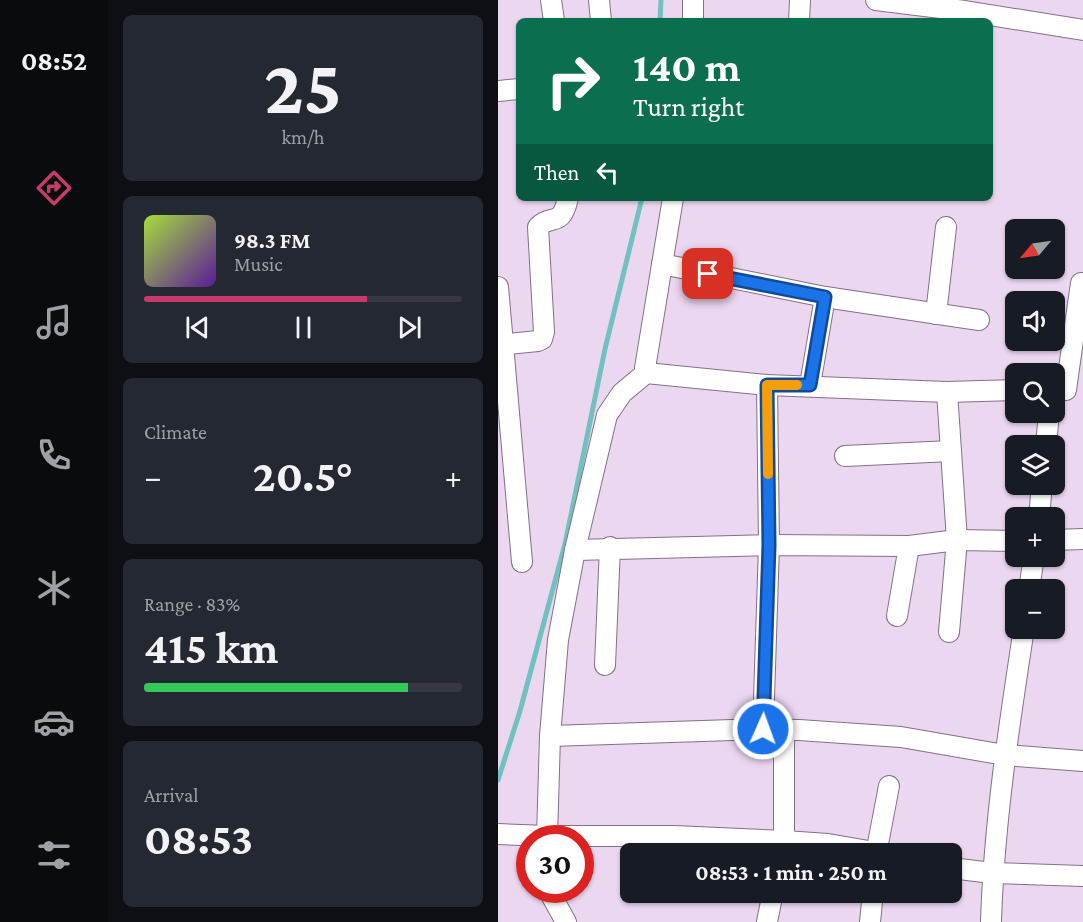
<!DOCTYPE html>
<meta charset="utf-8">
<style>
:root{--surface:#171b24;--page:#242831;--text:#f1f3f6;--muted:#9ea1a6;--line:#363941;--accent:#c73a69}
body{margin:0;font-family:"Crimson Pro",serif;background:var(--page);color:var(--text);height:100vh;display:flex;flex-direction:column;font-size:22px;white-space:nowrap}
*{box-sizing:border-box;margin:0}
p{font-size:20px;color:var(--muted)}
.icon{flex:none;width:33px;height:33px;fill:none;stroke:currentColor;stroke-width:2;stroke-linecap:round;stroke-linejoin:round}
.map{position:relative;flex:1;overflow:hidden}
.sheet{display:flex;flex-direction:column;gap:15px;padding:15px;background:#0d0f14;width:390px}
.sheet>*{flex:none}
.banner{position:absolute;left:18px;top:18px;width:477px;height:183px;border-radius:9px;box-shadow:0 2px 4px #0004;background:#0b6e4f;color:#fff;overflow:hidden}
.needle{width:39px;rotate:241deg}
.controls{position:absolute;left:507px;top:219px;display:grid;gap:12px}
.controls a{display:grid;place-items:center;width:60px;height:60px;border-radius:9px;background:var(--surface);box-shadow:0 2px 4px #0004;font-size:30px}
.speed{position:absolute;left:18px;top:825px;display:flex;gap:12px;font-size:30px;font-weight:700;text-align:center}
.speed>*{display:grid;place-content:center;width:78px;height:78px;border-radius:50%;background:var(--surface);box-shadow:0 2px 4px #0004;line-height:1}
.speed .limit{border:9px solid #d22;background:#fff;color:#111}
.pin{position:absolute;display:grid;place-items:center;width:51px;height:51px;color:#fff;margin:-26px;border-radius:12px;box-shadow:0 3px 9px #0006}
.me{position:absolute;width:66px;margin:-33px;rotate:2deg;stroke-linejoin:round;filter:drop-shadow(0 0 4px #0008)}
.turn{display:flex;align-items:center;gap:21px;height:126px;padding:0 18px;font-size:27px}
.turn .icon{width:78px;height:78px;stroke-width:2.5}
.turn b{display:block;font-size:42px;line-height:51px}
.then{display:flex;align-items:center;height:57px;padding:0 18px;background:#0003;gap:12px;font-size:22px}
.big{font-size:45px;font-weight:700;line-height:1.1}
.sheet .tile{flex:1;display:flex;flex-direction:column;justify-content:center;gap:9px;min-width:0;padding:0 21px;border-radius:9px;background:var(--page)}
.sheet .dial{align-items:center;gap:0}
.dial b{font-size:78px;line-height:1}
.song{display:flex;align-items:center;gap:18px}
.cover{width:72px;height:72px;border-radius:9px;background:linear-gradient(135deg,hsl(80 70% 55%),hsl(270 70% 35%))}
.played{height:6px;border-radius:3px;background:linear-gradient(90deg,var(--accent) 70%,var(--line) 70%)}
.keys{display:flex;justify-content:space-around;direction:ltr}
.heat{display:flex;justify-content:space-between;align-items:center;font-size:33px;direction:ltr}
.charge{height:9px;border-radius:4px;background:linear-gradient(90deg,#34c759 83%,var(--line) 0)}
.trip{position:absolute;left:122px;top:843px;width:342px;height:60px;border-radius:9px;background:var(--surface);box-shadow:0 2px 4px #0004;font-weight:700;line-height:60px;text-align:center}
main{display:flex;flex:1;min-height:0}
.tab-bar{display:flex;flex-direction:column;width:108px;justify-content:space-around;align-items:center;background:#090b0e;color:var(--muted)}
.tab-bar .icon{width:42px;height:42px}
.tab-bar .selected{color:var(--accent)}
.tab-bar b{font-size:27px;color:var(--text)}
.map>svg:first-child{display:block}
</style>
<main>
<nav class="tab-bar">
<b>08:52</b>
<svg class="icon selected" aria-label="directions" viewBox="0 0 24 24"><path d="M12 3l9 9-9 9-9-9zM9 14v-3h6M13 9l2 2-2 2"/></svg>
<svg class="icon" aria-label="music" viewBox="0 0 24 24"><path d="M9 18V5l10-2v13"/><circle cx="6" cy="18" r="3"/><circle cx="16" cy="16" r="3"/></svg>
<svg class="icon" aria-label="phone" viewBox="0 0 24 24"><path d="M5 4h4l2 5-3 2q2 4 5 5l2-3 5 2v4C11 20 4 13 5 4z"/></svg>
<svg class="icon" aria-label="climate" viewBox="0 0 24 24"><path d="M12 3v18M4 7l16 10M4 17L20 7"/></svg>
<svg class="icon" aria-label="car" viewBox="0 0 24 24"><path d="M5 17H2v-5l4-1 3-4h7l3 4 3 1v5h-3M9 17h6M6 11h13"/><circle cx="7" cy="17" r="2"/><circle cx="17" cy="17" r="2"/></svg>
<svg class="icon" aria-label="filters" viewBox="0 0 24 24"><path d="M4 7h16M4 17h16"/><circle cx="9" cy="7" r="2"/><circle cx="15" cy="17" r="2"/></svg>
</nav>
<section class="sheet">
<div class="tile dial"><b>25</b><p>km/h</p></div>
<div class="tile">
<div class="song"><i class="cover"></i><div><b>98.3 FM</b><p>Music</p></div></div>
<div class="played"></div>
<div class="keys"><svg class="icon" aria-label="previous" viewBox="0 0 24 24"><path d="M18 5L8 12l10 7zM5 5v14"/></svg><svg class="icon" aria-label="pause" viewBox="0 0 24 24"><path d="M8 5v14M16 5v14"/></svg><svg class="icon" aria-label="next" viewBox="0 0 24 24"><path d="M6 5l10 7-10 7zM19 5v14"/></svg></div>
</div>
<div class="tile"><p>Climate</p>
<div class="heat"><a>−</a><b class="big">20.5°</b><a>+</a></div>
</div>
<div class="tile"><p>Range · 83%</p><b class="big">415 km</b><div class="charge"></div></div>
<div class="tile"><p>Arrival</p><b class="big">08:53</b></div>
</section>
<div class="map">
<svg width="585" height="922" viewBox="0 0 585 922">
<rect width="100%" height="100%" fill="#ecd7f1"/>
<g fill="none" stroke-linecap="round" stroke-linejoin="round">
<g stroke="#72c1c1" stroke-width="5">
<polyline points="162,21 163,0"/>
<polyline points="0,780 22,711 67,544 107,349 144,198"/>
</g>
<defs>
<g id="minor">
<polyline points="53,0 56,21"/>
<polyline points="101,0 103,21"/>
<polyline points="378,0 467,11 585,30"/>
<polyline points="195,21 195,0"/>
<polyline points="301,21 302,0"/>
<polyline points="0,91 21,89"/>
<polyline points="164,264 327,297 481,320"/>
<polyline points="0,287 24,562"/>
<polyline points="438,314 448,227"/>
<path d="M 0,345 L 40,341 L 44,339 L 46,332 L 40,227 C 54,213 63,229 70,198"/>
<polyline points="148,373 147,368 175,198"/>
<polyline points="312,385 327,297"/>
<polyline points="568,390 583,283"/>
<polyline points="449,392 459,540 451,632"/>
<polyline points="548,446 551,412"/>
<polyline points="347,456 453,451"/>
<polyline points="541,518 544,484"/>
<polyline points="556,540 585,539"/>
<polyline points="77,550 271,545 411,546 459,540 518,541"/>
<polyline points="531,590 536,556"/>
<polyline points="399,616 411,546"/>
<polyline points="107,665 112,547"/>
<polyline points="265,729 271,545 269,385"/>
<polyline points="52,736 265,729 301,730 403,737 507,755 585,761"/>
<polyline points="0,834 49,836 176,836 286,841 330,844 388,854"/>
<polyline points="49,838 52,736 60,640 77,550 109,415 124,393 148,373 269,385 449,392 518,390"/>
<polyline points="283,853 286,841 286,730"/>
<polyline points="378,854 391,786"/>
<polyline points="453,868 494,873 585,876"/>
<polyline points="52,890 53,895 68,922"/>
<polyline points="269,922 275,892"/>
<polyline points="372,922 375,892"/>
<path d="M 493,922 C 496,823 511,726 526,628"/>
</g>
</defs>
<use href="#minor" stroke="#837086" stroke-width="22"/>
<use href="#minor" stroke="#fff" stroke-width="20"/>
</g>
<g fill="none" stroke-linecap="round" stroke-linejoin="round">
<defs>
<polyline id="route" points="210,274 327,297 312,385 269,385 271,545 265,729"/>
</defs>
<use href="#route" stroke="#114b97" stroke-width="15"/>
<use href="#route" stroke="#1a73e8" stroke-width="10"/>
<polyline stroke="#f59e0b" stroke-width="10" points="270,474 269,385 299,385"/>
</g>
</svg>
<div class="controls">
<a><svg class="needle" viewBox="-14 -14 28 28"><path d="M0-13l5 13h-10z" fill="#e53935"/><path d="M0 13l5-13h-10z" fill="#9ea1a6"/></svg></a>
<a><svg class="icon" aria-label="sound" viewBox="0 0 24 24"><path d="M4 9h4l5-4v14l-5-4H4zM17 9q2 3 0 6"/></svg></a>
<a><svg class="icon" aria-label="search" viewBox="0 0 24 24"><circle cx="10" cy="10" r="6"/><path d="M15 15l6 6"/></svg></a>
<a><svg class="icon" aria-label="layers" viewBox="0 0 24 24"><path d="M12 4l9 5-9 5-9-5zM3 14l9 5 9-5"/></svg></a>
<a>+</a>
<a>−</a>
</div>
<div class="speed"><div class="limit">30</div></div>
<div class="pin" style="left:210px;top:274px;background:#d93025"><svg class="icon" aria-label="arrive" viewBox="0 0 24 24"><path d="M6 21V4h12l-3 4 3 4H6"/></svg></div>
<svg class="me" style="left:265px;top:729px" viewBox="-20 -20 40 40"><circle r="17" fill="#1a73e8" stroke="#fff" stroke-width="3"/><path d="M0-11L8 9 0 5-8 9z" fill="#fff"/></svg>
<div class="trip">08:53 · 1 min · 250 m</div>
<div class="banner">
<div class="turn"><svg class="icon" aria-label="right" viewBox="0 0 24 24"><path d="M7 20v-9h11M14 6l5 5-5 5"/></svg><div><b>140 m</b>Turn right</div></div>
<div class="then">Then<svg class="icon" aria-label="left" viewBox="0 0 24 24"><path d="M17 20v-9H6M10 6l-5 5 5 5"/></svg></div>
</div>
</div>
</main>
